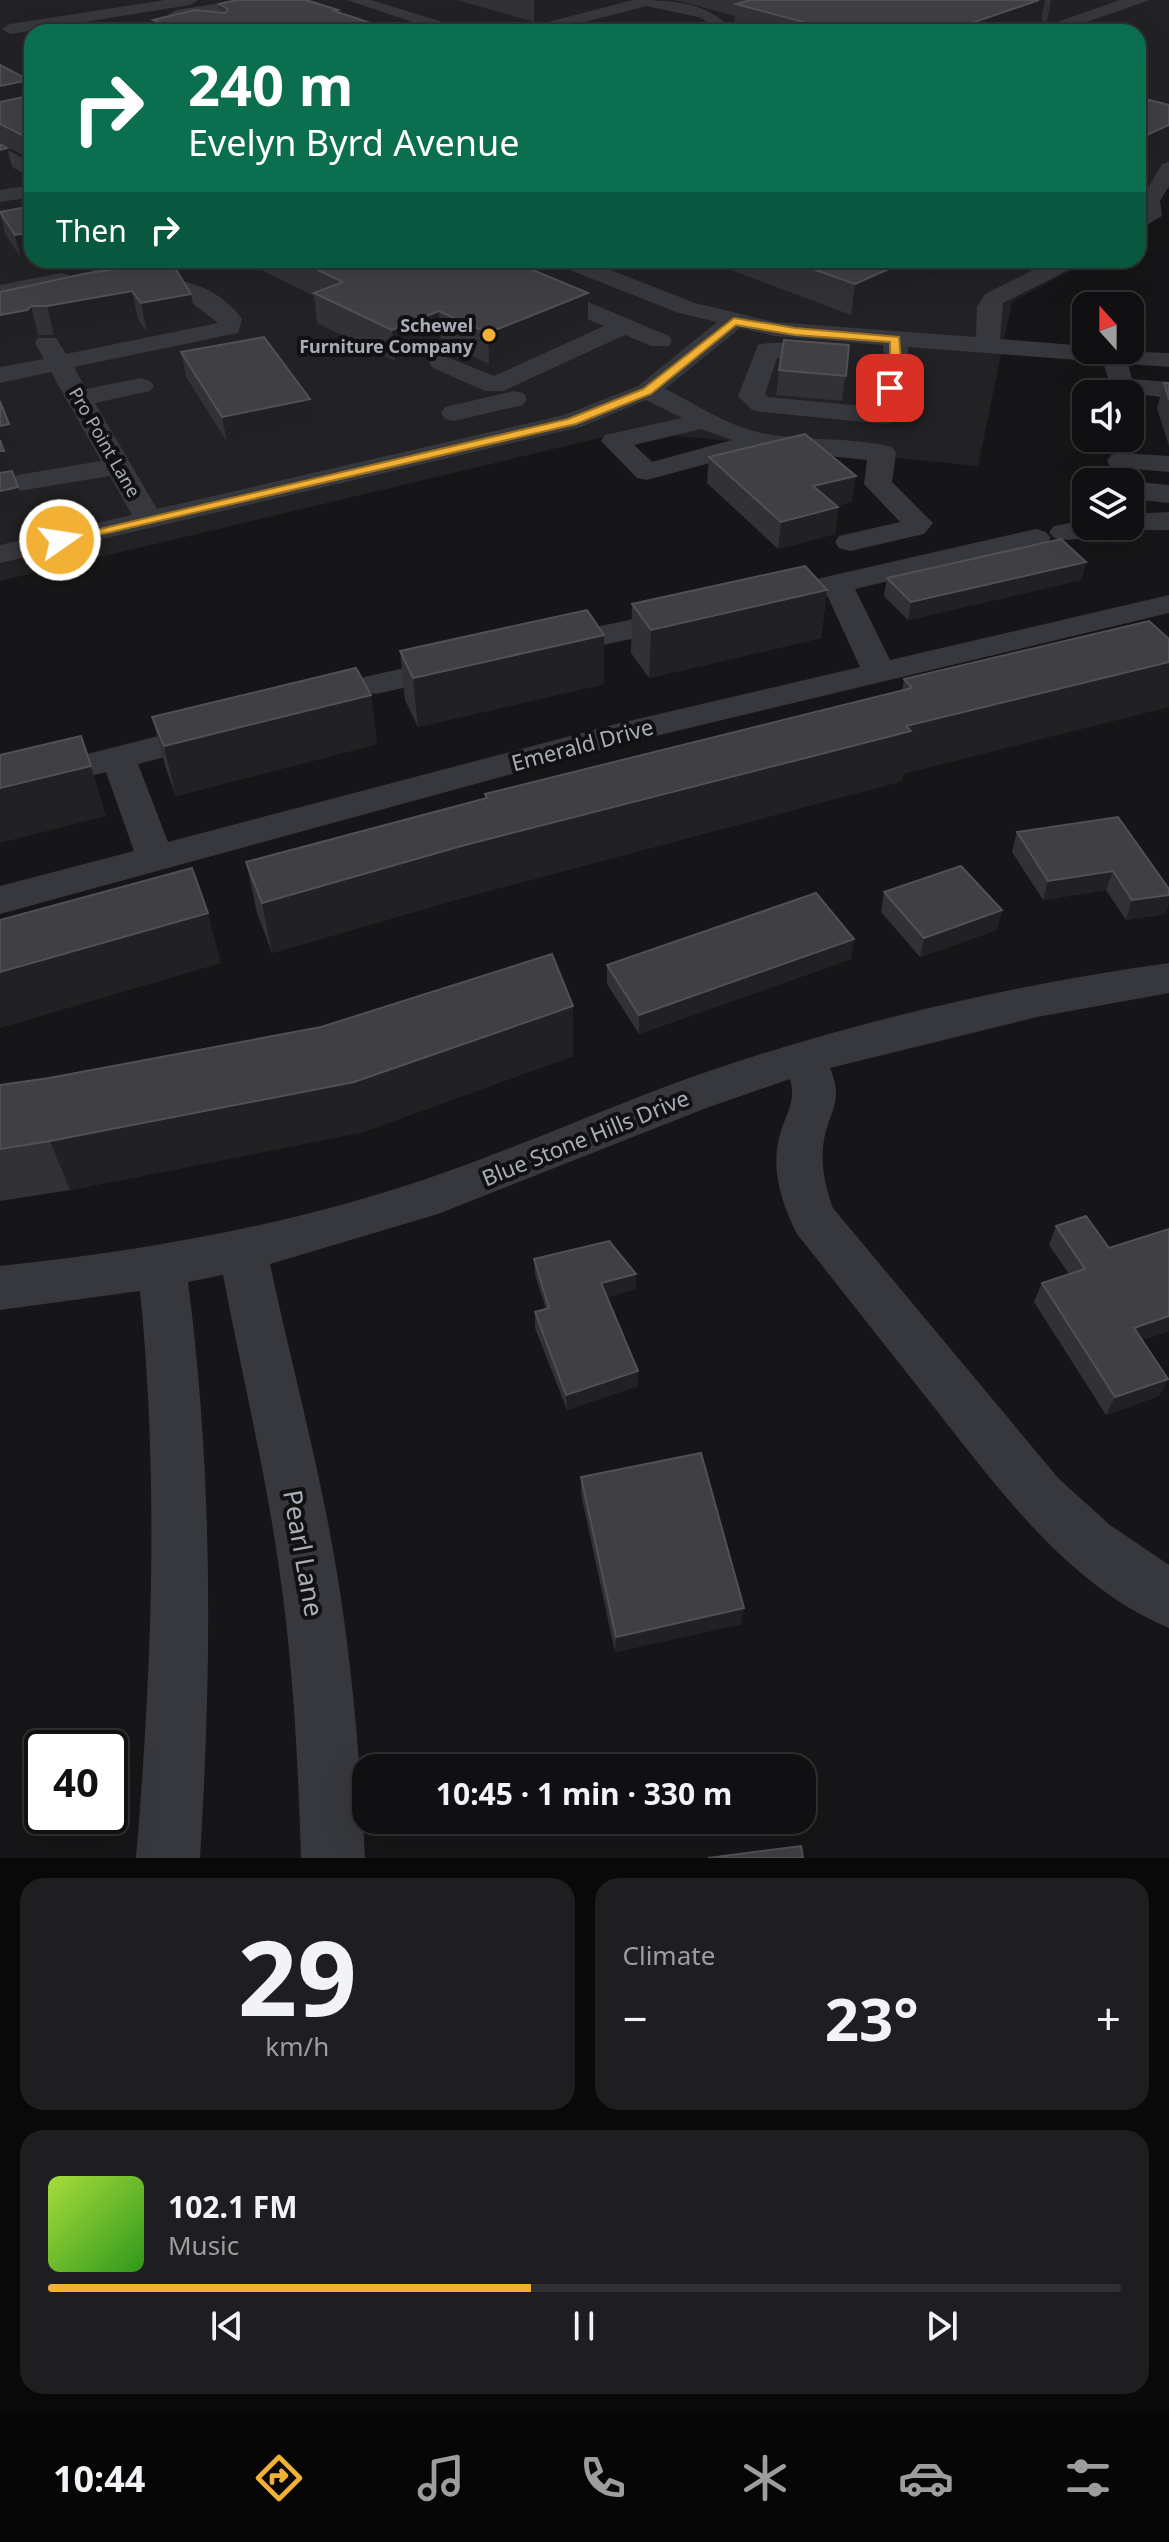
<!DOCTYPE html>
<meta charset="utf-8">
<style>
:root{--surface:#101012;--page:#1e1e20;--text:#f1f3f6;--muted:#9c9d9f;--line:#303032;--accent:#f2b134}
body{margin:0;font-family:"Noto Sans",sans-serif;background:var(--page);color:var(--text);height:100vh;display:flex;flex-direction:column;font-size:30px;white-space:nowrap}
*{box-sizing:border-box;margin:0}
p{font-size:26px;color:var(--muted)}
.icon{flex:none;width:44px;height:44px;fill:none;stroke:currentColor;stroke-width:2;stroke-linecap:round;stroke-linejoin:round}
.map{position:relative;height:1858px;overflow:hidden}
.details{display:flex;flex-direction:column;gap:20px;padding:20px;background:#09090a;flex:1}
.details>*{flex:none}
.banner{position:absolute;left:24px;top:24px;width:1122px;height:244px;border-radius:24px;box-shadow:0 8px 32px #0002,0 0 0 2px var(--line);background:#0b6e4f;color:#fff;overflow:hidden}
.needle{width:52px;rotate:339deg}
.tools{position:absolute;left:1072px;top:292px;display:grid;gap:16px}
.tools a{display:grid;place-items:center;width:72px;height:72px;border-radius:16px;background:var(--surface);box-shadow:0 8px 32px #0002,0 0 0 2px var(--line);font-size:40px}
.speed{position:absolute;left:24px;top:1730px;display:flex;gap:16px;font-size:40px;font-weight:700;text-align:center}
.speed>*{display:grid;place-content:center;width:104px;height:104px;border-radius:50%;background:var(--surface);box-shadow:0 8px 32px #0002,0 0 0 2px var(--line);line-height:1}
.speed .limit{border:4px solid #111;border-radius:12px;background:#fff;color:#111}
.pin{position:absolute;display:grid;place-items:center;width:68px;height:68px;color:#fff;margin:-34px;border-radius:16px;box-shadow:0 4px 12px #0006}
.me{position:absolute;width:88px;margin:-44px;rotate:77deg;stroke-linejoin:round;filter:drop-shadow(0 0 6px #0008)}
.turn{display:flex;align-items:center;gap:28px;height:168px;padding:0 32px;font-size:36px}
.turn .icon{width:104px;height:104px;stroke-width:2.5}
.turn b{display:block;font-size:56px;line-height:68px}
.then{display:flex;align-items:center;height:76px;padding:0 32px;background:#0003;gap:16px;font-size:30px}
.big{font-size:60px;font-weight:700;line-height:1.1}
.details .tile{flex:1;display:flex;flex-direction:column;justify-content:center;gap:12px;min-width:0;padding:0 28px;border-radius:24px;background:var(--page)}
.details .dial{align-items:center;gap:0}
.dial b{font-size:104px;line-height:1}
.song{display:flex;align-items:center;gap:24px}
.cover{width:96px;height:96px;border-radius:12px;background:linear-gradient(135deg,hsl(80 70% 55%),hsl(110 70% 35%))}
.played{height:8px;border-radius:4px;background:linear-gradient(90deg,var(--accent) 45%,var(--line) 45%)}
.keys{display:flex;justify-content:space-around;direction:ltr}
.heat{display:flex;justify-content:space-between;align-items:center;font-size:44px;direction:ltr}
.details .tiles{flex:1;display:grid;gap:20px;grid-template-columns:1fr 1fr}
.tile:last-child{grid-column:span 2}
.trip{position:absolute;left:352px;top:1754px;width:464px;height:80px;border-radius:24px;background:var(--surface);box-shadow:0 8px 32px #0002,0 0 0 2px var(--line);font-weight:700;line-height:80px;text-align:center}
.menu{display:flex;height:128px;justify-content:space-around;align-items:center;background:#060607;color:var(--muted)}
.menu .icon{width:56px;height:56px}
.menu .selected{color:var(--accent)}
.menu b{font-size:36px;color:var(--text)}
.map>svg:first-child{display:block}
</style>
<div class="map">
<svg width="1169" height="1858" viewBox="0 0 1169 1858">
<rect width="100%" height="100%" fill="#161618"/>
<polygon fill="#222225" points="0,0 1169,0 1169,189 1138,203 1138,32 32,32 32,260 1091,260 1012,302 978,466 629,431 0,581"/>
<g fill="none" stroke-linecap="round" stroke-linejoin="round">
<g fill="#37383d" fill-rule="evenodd">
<polygon points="165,0 198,0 190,5 10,34 2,29 10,24"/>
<polygon points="239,0 276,0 268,5 195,17 228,32 205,32 168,15 176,10"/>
<polygon points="347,0 371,0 465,29 467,32 442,32"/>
<path d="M 633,0 C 670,0 709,1 734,32 L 717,32 L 702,18 L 647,6 L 546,32 L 519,32 L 521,29 Z"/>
<polygon points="1120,0 1150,0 1058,32 1035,32 1037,29"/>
<polygon points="0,146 32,163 32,178 0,160"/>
<polygon points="1169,162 1169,186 1160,201 1162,216 1138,230 1140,201 1162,164"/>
<polygon points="32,185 32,197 0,202 0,190"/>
<polygon points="83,260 107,260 116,271 113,276 97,276"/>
<polygon points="477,260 508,260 502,266 669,336 672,341 669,346 651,346 625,335 503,391 485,391 433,368 429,363 433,358 442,355 494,376 604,326 474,271 471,266"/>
<path d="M 554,260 L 585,260 L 695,303 L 775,322 L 976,337 L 977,307 L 985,294 L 1053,260 L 1081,260 L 1078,265 L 1003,303 L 1000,339 L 1086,346 L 1086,350 L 1169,353 L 1169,367 L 1128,364 L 1132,379 L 1169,382 L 1169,398 L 1112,391 L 1103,362 L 908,347 L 908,360 L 898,416 L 894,422 L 885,424 L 761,412 L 752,410 L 738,396 L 758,345 C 777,340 805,344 824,349 L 827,354 L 824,359 L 777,358 L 765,394 L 768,397 L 874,407 L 884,360 L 883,345 L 775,336 L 740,328 L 665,389 C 698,405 730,428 767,434 C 808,441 851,437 892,447 L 896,453 L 892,482 L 933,523 L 924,534 L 850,551 L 839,548 L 835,542 L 839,536 L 900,522 L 864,484 L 867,460 L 762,449 L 647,480 L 637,478 L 601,441 L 605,435 L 682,418 L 646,400 L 581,427 L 0,563 L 0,545 L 132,515 L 110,476 L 0,494 L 0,478 L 101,461 L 51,372 L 0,383 L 0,367 L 44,359 L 35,343 L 38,338 L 56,338 L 66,354 L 218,323 L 179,293 L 126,292 L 122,287 L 126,282 C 168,272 215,282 242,319 L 238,333 L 74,367 L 86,389 L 141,378 L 150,381 L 154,386 L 150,391 L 95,403 L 157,509 L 564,415 L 638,386 L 717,322 L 679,313 L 557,265 ZM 701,429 L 732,440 L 652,462 L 634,445 Z"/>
<polygon points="61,273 69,275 72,280 69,285 0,299 0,285"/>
<polygon points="514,391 523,393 527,399 523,405 454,421 445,419 441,413 445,407"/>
<polygon points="1121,453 1169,456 1169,472 1111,467 1107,461 1111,455"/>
<polygon points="1130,481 1169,485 1169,503 1130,499"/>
<path d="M 1169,512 L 1169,530 C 1154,531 1138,529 1123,530 C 1102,532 1077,544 1054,538 L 1049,532 L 1054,526 L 1086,520 L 1086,526 L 1130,526 L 1130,514 Z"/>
<polygon points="1036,529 1046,532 1051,538 1046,544 855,589 890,660 1169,595 1169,613 622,744 0,914 0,886 134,851 106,772 0,800 0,776 214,722 226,725 231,733 226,741 138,764 168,842 616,724 860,667 827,595 771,608 760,606 755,599 760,592"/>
<polygon points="685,608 696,611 701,618 696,625 552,656 540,653 536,646 540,639"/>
<polygon points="455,657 467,660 472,667 467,674 376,694 364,691 359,684 364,677"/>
<path d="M 1169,963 L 1169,993 L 1037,1017 L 830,1068 C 844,1102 830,1109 824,1140 C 820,1164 825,1186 833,1208 L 1059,1479 L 1110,1525 L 1169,1565 L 1169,1628 C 1069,1586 1002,1493 937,1411 C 890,1352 844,1293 797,1234 C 782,1204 771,1172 779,1138 C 784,1116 797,1103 790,1079 L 709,1107 L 438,1214 L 270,1264 C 291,1363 318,1461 335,1561 C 352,1660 360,1759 365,1858 L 301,1858 C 298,1759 293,1660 278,1561 C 264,1465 241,1370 223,1275 L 188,1282 C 213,1474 212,1665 200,1858 L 136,1858 C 152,1669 159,1480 140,1291 L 0,1310 L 0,1266 C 143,1251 286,1226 423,1180 C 527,1145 626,1098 730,1064 C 870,1018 1023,983 1169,963 Z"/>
</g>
</g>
<g fill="#323236">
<polygon points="457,0 615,0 534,22"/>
<polygon points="675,0 1094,0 1092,6 1047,22 1041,21 1010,32 749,32 734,28 735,16"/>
<polygon points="219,4 338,10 338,12 398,32 155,32 153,20 220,12"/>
<polygon points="0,65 32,82 32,160 0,143"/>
<polygon points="32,206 32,256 21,258 5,234 0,212"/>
<polygon points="241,260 509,260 588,293 588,323 489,364 441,342 395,361 317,323 314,296"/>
<polygon points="709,260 969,260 851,315 709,262"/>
<polygon points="88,273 191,294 196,322 147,332 138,319 54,335 38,335 34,339 0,345 0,292"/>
<polygon points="849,345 842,401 776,395 779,370"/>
<polygon points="181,352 314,424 227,442 186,377"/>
<polygon points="1164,383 1169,383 1169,446 1157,408"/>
<polygon points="709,457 852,502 836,506 838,507 835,534 778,549 707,483"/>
<polygon points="1086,562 1081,580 908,620 884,596 887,578"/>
<polygon points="827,590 821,638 649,678 631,653 632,604"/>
<polygon points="1149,621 903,774 902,781 469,896 272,953 257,913 246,862 485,799 485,794 902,691 904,679"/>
<polygon points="400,651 604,684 418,727 405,700"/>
<polygon points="371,695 377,744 176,796 165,766 152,717"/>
<polygon points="1118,817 1165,914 1126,920 1106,890 1043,900 1012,852 1017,832"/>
<polygon points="884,892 1002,910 997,930 920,957 881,912"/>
<polygon points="854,939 851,959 639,1034 607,984 607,965"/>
<polygon points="573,1006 573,1056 363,1132 70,1190 0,1201 0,1085"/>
<polygon points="1056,1226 1109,1248 1169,1229 1169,1331 1142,1340 1168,1379 1159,1396 1106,1415 1034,1302 1042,1283 1069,1274 1049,1245"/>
<polygon points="534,1259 636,1274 636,1289 607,1297 638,1371 638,1386 567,1410 535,1328 535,1312 546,1309 535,1275"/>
<polygon points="581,1477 741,1624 615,1652 581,1494"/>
</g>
<g fill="#212124">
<polygon points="534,0 615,0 534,22"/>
<polygon points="1039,0 1045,0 1041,21 1010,32 960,32 960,27"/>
<polygon points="1051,0 1094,0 1092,6 1047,22"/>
<polygon points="29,80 32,94 0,108 0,86"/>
<polygon points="1169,125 1169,149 1138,163 1138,139"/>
<polygon points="7,148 13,171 0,174 0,150"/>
<polygon points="32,232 32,256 21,258 15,235"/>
<polygon points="909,260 969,260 851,315 855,284"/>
<polygon points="132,291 138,319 54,335 47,306"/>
<polygon points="588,293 588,323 489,364 488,333"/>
<polygon points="191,294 196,322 147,332 141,303"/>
<polygon points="31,306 38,335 34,339 0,345 0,315"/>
<polygon points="439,311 441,342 395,361 392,330"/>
<polygon points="310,399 314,424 227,442 222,417"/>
<polygon points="9,424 15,446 2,449 0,443 0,426"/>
<polygon points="0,451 4,451 11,473 0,476"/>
<polygon points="856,476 852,502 810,512 813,486"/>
<polygon points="18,487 24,510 0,515 0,491"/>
<polygon points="838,507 835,534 778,549 781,522"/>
<polygon points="1086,562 1081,580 908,620 911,602"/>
<polygon points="827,590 821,638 649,678 651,630"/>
<polygon points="604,635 604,684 418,727 413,678"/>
<polygon points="1169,662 1169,707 903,774 902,781 469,896 272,953 262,903 465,845 906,726"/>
<polygon points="371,695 377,744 176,796 164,746"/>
<polygon points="91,766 106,816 0,843 0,788"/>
<polygon points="1113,871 1106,890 1043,900 1048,881"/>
<polygon points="1169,895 1169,904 1165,914 1126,920 1132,900"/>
<polygon points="1002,910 997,930 920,957 924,938"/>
<polygon points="208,913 221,963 0,1028 0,972"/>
<polygon points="854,939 851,959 639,1034 639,1015"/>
<polygon points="573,1006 573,1056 363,1132 70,1190 50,1141"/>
<polygon points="636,1274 636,1289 601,1299 601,1283"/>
<polygon points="1169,1316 1169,1331 1125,1346 1134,1328"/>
<polygon points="638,1371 638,1386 567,1410 566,1395"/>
<polygon points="1168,1379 1159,1396 1106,1415 1115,1397"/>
<polygon points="744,1608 741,1624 615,1652 616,1637"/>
</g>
<g fill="#3f3f44" stroke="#4f5156" stroke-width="2">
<polygon points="237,0 306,0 338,10 334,11 398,32 185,32 153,20 195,10 225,13 228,9 219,4"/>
<polygon points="751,0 1039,0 960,27 976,31 973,32 841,32 736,4"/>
<polygon points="0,65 29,80 0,86"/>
<polygon points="29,80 32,82 32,142 30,143 28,138 0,124 0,102 29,96"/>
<polygon points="1138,97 1169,105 1169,125 1138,139"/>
<polygon points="0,144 7,148 0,150"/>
<polygon points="32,206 32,232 15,235 0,212"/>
<polygon points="297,260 509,260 588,293 488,333 439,311 392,330 314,293 343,282"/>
<polygon points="787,260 909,260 855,284"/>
<polygon points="140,266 175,268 191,294 141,303 132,291 47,306 31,306 27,310 0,315 0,292 88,273"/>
<polygon points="264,337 310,399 222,417 181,352"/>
<polygon points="784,340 849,345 846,376 779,370"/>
<polygon points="1164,383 1169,383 1169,400"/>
<polygon points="0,401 9,424 0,426"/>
<polygon points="805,434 856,476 813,486 838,507 781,522 709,457"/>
<polygon points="0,440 4,451 0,451"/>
<polygon points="12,471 18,487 0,491 0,473"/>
<polygon points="1061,539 1086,562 911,602 887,578"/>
<polygon points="805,566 827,590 651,630 632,604"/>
<polygon points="587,610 604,635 413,678 400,651"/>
<polygon points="1149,621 1169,639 1169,662 906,726 911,731 465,845 262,903 246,862 487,798 485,794 912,688 904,679"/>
<polygon points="356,668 371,695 164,746 152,717"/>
<polygon points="81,736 91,766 0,788 0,755"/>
<polygon points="1118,817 1169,889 1169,895 1132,900 1113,871 1048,881 1017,832"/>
<polygon points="961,866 1002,910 924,938 884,892"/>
<polygon points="192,868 208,913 0,972 0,920"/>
<polygon points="816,893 854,939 639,1015 607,965"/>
<polygon points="552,954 573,1006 354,1082 50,1141 0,1149 0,1085 49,1078 321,1027"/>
<polygon points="1086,1216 1109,1248 1169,1229 1169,1316 1134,1328 1168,1379 1115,1397 1042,1283 1085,1269 1056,1226"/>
<polygon points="609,1241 636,1274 601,1283 638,1371 566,1395 535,1312 549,1308 534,1259"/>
<polygon points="701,1453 744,1608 616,1637 581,1477"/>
<polygon points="801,1846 803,1858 708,1858"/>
</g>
<polygon fill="#f2b134" stroke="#9d7322" stroke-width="2" points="734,318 795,328 899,337 901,360 896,388 890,392 884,388 890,360 890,342 795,335 736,325 651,394 576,424 60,544 53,540 568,419 643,389"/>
<circle fill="#f2b134" stroke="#111113" stroke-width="3" cx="489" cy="335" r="8"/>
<g text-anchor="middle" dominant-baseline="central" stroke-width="8" stroke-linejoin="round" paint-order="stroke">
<g font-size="18" font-weight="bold" fill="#a8adb8" stroke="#111113" text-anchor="end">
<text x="473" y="325">Schewel<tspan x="473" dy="21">Furniture Company</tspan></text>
</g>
<g font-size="18" fill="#a8adb8" stroke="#111113">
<text transform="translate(105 442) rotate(60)">Pro Point Lane</text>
</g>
<g font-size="22" fill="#a8adb8" stroke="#111113">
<text transform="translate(582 744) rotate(-15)">Emerald Drive</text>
<text transform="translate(585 1137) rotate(-22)">Blue Stone Hills Drive</text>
</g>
<g font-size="26" fill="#a8adb8" stroke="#111113">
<text transform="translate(304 1553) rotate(80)">Pearl Lane</text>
</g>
</g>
</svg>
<div class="tools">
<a><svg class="needle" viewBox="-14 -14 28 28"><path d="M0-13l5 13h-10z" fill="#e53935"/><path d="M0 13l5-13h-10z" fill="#9c9d9f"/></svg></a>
<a><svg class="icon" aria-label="sound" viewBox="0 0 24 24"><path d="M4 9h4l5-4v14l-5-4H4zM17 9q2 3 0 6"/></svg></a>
<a><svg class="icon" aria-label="layers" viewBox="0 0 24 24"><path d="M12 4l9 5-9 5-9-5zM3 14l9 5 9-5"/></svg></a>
</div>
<div class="speed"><div class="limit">40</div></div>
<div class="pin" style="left:890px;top:388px;background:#d93025"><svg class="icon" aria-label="arrive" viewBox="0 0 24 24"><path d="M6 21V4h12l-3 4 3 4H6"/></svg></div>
<svg class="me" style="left:60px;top:540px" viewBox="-20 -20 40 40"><circle r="17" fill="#f2b134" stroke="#fff" stroke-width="3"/><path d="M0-11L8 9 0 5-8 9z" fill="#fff"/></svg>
<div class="trip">10:45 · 1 min · 330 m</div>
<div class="banner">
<div class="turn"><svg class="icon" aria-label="right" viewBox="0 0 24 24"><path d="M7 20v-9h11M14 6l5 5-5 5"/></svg><div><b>240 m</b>Evelyn Byrd Avenue</div></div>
<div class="then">Then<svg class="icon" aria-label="right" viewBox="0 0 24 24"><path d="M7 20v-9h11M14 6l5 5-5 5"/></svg></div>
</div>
</div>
<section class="details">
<div class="tiles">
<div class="tile dial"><b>29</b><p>km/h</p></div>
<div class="tile"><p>Climate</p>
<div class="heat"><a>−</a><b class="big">23°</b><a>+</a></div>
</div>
<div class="tile">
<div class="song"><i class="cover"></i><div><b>102.1 FM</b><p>Music</p></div></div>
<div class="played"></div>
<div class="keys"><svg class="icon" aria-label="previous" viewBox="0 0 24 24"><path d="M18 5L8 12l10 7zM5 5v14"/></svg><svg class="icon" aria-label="pause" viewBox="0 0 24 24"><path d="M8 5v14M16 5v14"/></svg><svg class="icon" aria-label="next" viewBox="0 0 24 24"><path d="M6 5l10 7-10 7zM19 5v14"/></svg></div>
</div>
</div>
</section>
<nav class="menu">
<b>10:44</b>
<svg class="icon selected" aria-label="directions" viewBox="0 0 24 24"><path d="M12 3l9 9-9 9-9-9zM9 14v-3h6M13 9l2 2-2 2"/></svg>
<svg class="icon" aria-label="music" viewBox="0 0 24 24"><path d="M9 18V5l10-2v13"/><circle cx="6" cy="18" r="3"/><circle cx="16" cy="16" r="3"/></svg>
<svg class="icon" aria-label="phone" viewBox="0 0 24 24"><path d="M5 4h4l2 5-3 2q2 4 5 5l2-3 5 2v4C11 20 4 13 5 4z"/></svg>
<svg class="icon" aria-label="climate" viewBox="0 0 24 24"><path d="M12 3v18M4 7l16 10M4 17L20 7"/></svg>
<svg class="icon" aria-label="car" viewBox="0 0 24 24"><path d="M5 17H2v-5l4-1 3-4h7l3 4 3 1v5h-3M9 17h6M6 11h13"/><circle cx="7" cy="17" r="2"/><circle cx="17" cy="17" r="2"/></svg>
<svg class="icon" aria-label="filters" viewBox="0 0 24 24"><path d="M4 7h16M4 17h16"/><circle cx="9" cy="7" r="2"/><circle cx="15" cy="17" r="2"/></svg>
</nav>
